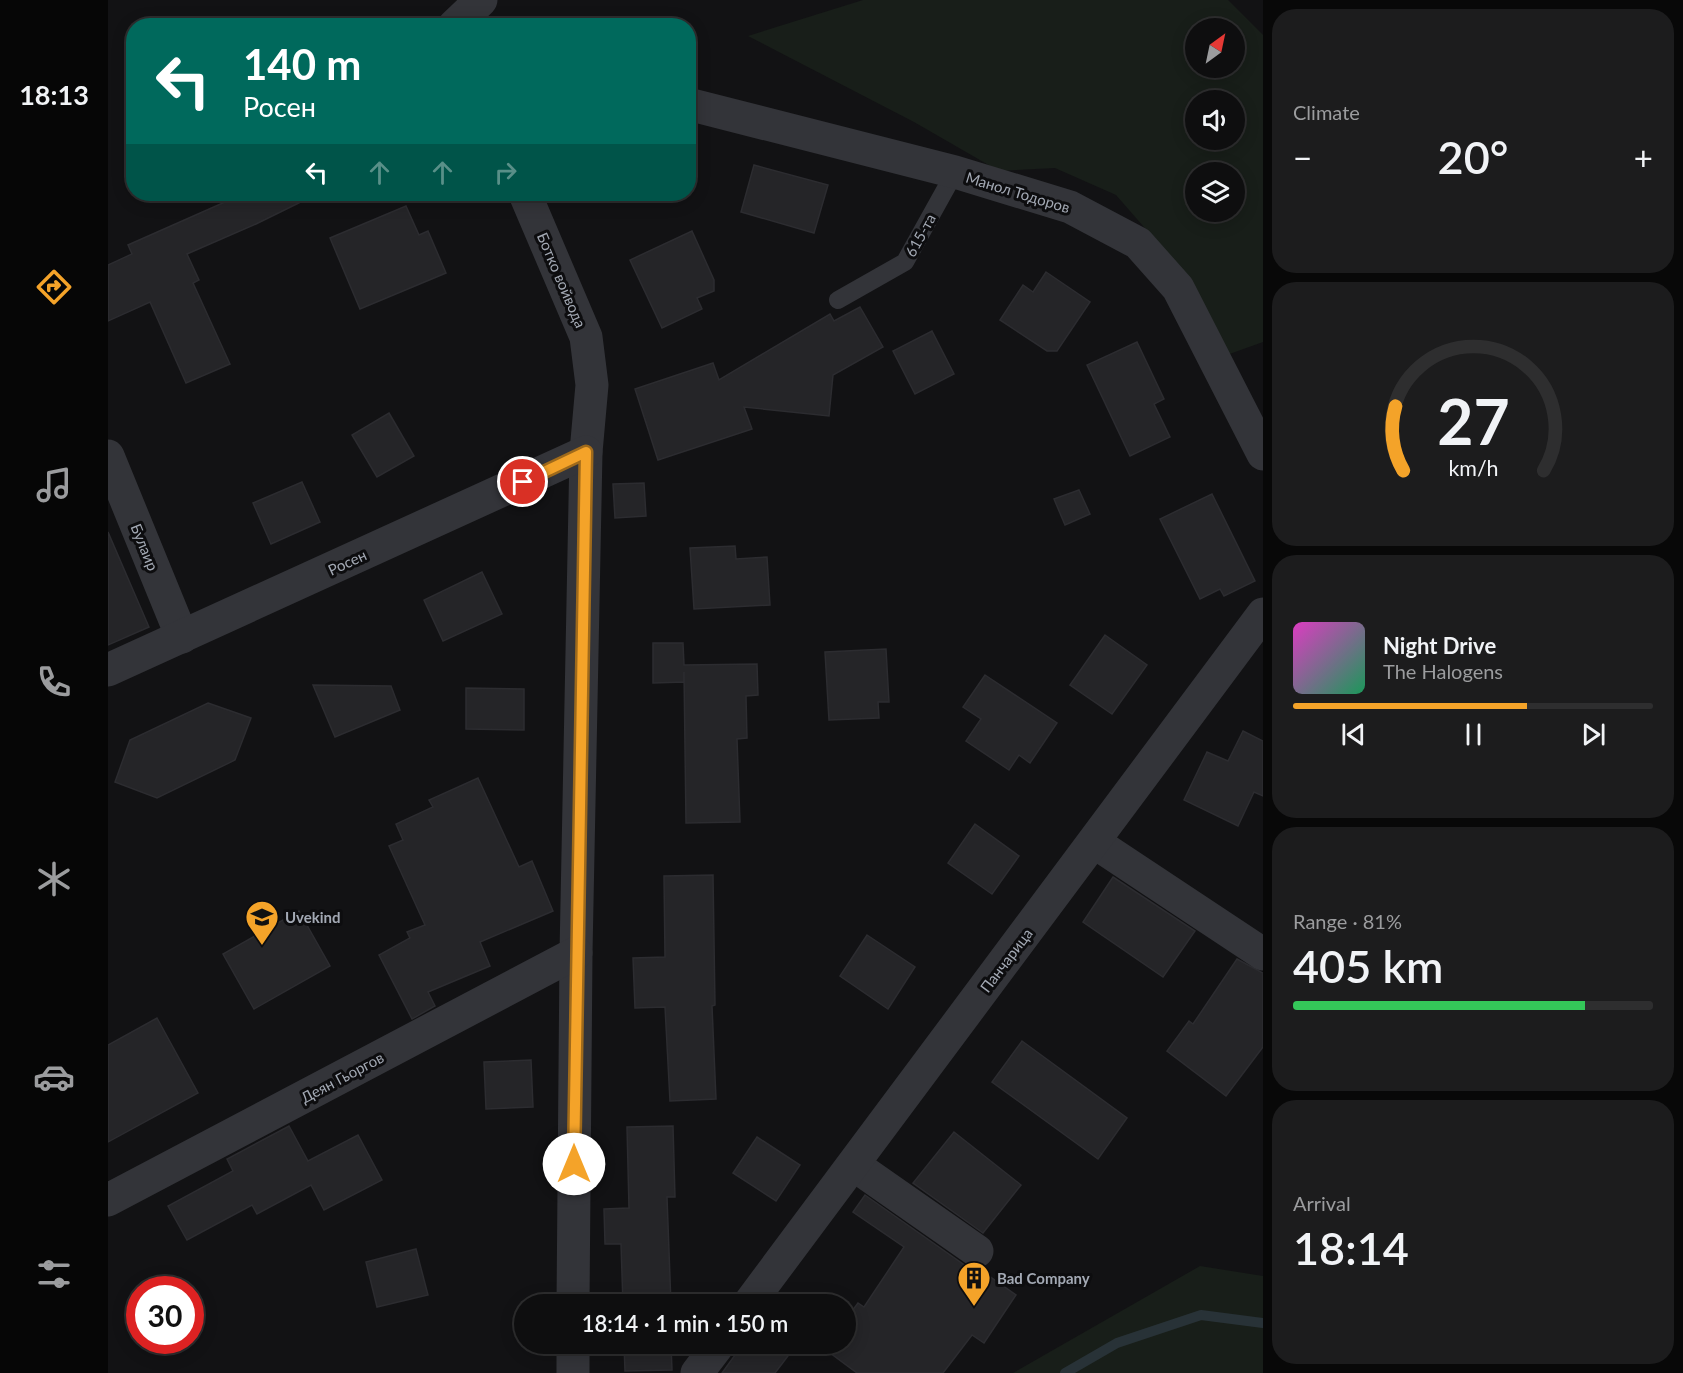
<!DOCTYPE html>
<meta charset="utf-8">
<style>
:root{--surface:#0e0e0f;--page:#1c1c1d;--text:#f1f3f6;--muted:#9b9c9e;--line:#2e2e2f;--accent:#f4a329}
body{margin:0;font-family:Lato,sans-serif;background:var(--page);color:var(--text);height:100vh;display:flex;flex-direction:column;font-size:22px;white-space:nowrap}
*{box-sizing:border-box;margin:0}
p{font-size:20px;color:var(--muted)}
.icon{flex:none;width:33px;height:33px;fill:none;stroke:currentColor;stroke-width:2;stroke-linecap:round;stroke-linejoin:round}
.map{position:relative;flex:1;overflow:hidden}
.sheet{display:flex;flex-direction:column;gap:9px;padding:9px;background:#080808;width:420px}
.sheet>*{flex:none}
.banner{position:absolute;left:18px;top:18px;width:570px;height:183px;border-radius:24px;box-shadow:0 3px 15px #0003,0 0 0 2px var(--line);background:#00695c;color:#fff;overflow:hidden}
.needle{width:39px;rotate:33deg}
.controls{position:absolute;left:1077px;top:18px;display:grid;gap:12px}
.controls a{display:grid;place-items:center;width:60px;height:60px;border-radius:50%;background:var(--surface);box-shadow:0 3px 15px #0003,0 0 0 2px var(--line);font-size:30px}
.speed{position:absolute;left:18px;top:1276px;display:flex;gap:12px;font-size:30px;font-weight:700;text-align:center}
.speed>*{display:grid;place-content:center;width:78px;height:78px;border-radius:50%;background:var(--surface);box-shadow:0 3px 15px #0003,0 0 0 2px var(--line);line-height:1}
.speed .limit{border:9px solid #d22;background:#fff;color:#111}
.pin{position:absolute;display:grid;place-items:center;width:51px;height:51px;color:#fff;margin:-26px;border:3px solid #fff;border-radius:50%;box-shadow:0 2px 6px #0007}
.me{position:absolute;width:66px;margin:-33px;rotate:0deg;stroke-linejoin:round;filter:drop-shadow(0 0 4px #0008)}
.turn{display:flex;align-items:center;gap:21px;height:126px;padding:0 18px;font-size:27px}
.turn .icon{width:78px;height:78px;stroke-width:2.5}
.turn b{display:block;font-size:42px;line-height:51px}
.lanes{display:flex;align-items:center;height:57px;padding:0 18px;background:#0003;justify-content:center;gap:30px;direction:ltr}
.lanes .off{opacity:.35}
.big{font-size:45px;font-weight:600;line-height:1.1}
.sheet .card{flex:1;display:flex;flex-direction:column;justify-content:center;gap:9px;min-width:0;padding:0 21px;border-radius:24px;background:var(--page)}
.sheet .dial{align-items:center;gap:0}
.dial svg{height:156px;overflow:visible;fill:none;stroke:var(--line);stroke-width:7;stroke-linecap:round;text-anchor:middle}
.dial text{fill:var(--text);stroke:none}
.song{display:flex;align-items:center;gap:18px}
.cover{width:72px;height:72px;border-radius:9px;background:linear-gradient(135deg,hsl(310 70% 55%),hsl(150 70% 35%))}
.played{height:6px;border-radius:3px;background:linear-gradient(90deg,var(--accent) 65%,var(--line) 65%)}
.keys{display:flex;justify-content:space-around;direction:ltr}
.heat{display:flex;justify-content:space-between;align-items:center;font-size:33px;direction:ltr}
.charge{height:9px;border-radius:4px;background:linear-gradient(90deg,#34c759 81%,var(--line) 0)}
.trip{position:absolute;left:406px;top:1294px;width:342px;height:60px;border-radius:30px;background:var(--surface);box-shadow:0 3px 15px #0003,0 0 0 2px var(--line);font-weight:600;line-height:60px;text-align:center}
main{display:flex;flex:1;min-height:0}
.tab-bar{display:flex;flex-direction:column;width:108px;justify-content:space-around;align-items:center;background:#060606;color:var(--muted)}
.tab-bar .icon{width:42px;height:42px}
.tab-bar .selected{color:var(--accent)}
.tab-bar b{font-size:27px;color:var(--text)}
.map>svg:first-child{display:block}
</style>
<main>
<nav class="tab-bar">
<b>18:13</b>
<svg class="icon selected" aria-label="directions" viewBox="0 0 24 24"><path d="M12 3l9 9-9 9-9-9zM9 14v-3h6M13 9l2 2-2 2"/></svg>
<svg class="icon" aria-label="music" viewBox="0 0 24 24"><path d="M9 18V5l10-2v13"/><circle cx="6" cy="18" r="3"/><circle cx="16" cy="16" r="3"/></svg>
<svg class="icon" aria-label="phone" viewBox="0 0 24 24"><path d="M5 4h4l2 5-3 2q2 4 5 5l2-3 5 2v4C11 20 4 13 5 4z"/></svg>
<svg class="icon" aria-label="climate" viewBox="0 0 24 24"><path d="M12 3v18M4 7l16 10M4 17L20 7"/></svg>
<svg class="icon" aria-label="car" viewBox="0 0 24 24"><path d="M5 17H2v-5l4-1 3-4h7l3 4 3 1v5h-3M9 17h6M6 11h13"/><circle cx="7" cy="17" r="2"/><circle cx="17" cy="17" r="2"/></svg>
<svg class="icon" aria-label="filters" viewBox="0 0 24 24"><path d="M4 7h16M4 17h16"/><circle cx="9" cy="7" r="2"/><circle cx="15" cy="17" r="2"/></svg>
</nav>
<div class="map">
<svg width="1155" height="1373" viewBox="0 0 1155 1373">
<rect width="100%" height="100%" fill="#121214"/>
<g fill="#181e19" fill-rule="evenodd">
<path d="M 755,0 L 1120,0 L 1155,35 L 1155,342 L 1116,356 L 1069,265 L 1008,195 L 947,168 L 891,171 L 806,122 L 640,36 ZM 1088,28 L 1126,28 L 1126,68 L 1088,68 ZM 1088,100 L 1126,100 L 1126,140 L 1088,140 ZM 1088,172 L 1126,172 L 1126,212 L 1088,212 Z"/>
<polygon points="1092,1266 1155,1276 1155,1373 905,1373"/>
</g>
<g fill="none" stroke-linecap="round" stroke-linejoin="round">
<polyline stroke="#283237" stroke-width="10" points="957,1373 1009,1343 1093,1315 1155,1323"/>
</g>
<g fill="#252528" stroke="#2c2c30" stroke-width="1.5">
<polygon points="646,165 720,185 706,233 633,212"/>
<polygon points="135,194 209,194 148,224 79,254 91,280 85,283 122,364 78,383 42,302 0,321 0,265 24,254 20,245"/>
<polygon points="298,206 311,235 320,231 338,273 252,309 222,238"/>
<polygon points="584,231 606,280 606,291 589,298 594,309 554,328 522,260"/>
<polygon points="938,272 982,302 949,351 939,351 892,320 915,285 925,292"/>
<polygon points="752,307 775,347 725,375 721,416 636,407 644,429 550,460 527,389 605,363 611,380 722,314 726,321"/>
<polygon points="824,331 846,374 807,394 785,351"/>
<polygon points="1029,342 1056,399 1046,404 1062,437 1022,456 979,365"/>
<polygon points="281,413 306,456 269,477 244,435"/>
<polygon points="194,482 212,522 163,544 145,503"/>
<polygon points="536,483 538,516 507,518 505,484"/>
<polygon points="971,490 982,514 957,525 946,499"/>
<polygon points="1104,494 1147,581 1116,596 1112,589 1092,599 1052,519"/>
<polygon points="0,532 41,627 0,645"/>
<polygon points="627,546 628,559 659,557 662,605 586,609 582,548"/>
<polygon points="374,572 394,614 335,641 316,600"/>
<polygon points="997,635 1039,665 1004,714 962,685"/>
<polygon points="545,643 575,643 576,665 649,664 650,695 638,696 639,738 629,739 632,822 578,823 576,672 576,682 545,683"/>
<polygon points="778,649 781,702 770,702 771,718 721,720 717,652"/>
<polygon points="877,675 949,723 922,763 911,755 901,770 858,741 873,719 855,707"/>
<polygon points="205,685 283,686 292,710 227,737"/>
<polygon points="358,688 416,689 416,730 358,729"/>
<polygon points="100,703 143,718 127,760 49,798 7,782 22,740"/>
<polygon points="1135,731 1155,741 1155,796 1146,792 1130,826 1076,800 1099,752 1120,761"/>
<polygon points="370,778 411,867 424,861 445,911 372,942 382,966 320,992 327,1006 304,1019 271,955 302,938 299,932 317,925 281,846 295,840 288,824 325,807 321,800"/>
<polygon points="867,824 911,856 884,894 840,863"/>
<polygon points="605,875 607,1005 604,1006 608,1099 562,1101 557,1007 527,1008 525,958 557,957 556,876"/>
<polygon points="1005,877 1087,931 1055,977 975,922"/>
<polygon points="191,911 222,966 146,1009 115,954"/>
<polygon points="759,935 807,967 780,1009 732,976"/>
<polygon points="1129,959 1155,973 1155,1047 1118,1096 1059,1051 1081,1021 1085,1024"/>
<polygon points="49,1018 90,1093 0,1142 0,1045"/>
<polygon points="914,1041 1019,1118 990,1159 884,1082"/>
<polygon points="423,1060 425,1107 378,1109 376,1062"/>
<polygon points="181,1126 200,1161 250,1135 274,1180 216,1210 203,1185 149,1214 144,1205 79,1240 60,1206 125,1171 119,1159"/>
<polygon points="565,1126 567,1197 559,1197 563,1305 515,1305 513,1244 497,1244 496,1209 521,1208 519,1127"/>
<polygon points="846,1132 913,1185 875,1233 805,1183"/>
<polygon points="649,1137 692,1165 668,1201 625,1173"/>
<polygon points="757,1195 858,1266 871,1269 908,1295 876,1343 864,1335 835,1373 749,1373 710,1344 738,1344 738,1319 750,1303 756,1307 796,1247 745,1212"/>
<polygon points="308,1249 320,1295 269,1307 258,1262"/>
<polygon points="516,1344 563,1344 564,1370 517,1371"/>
<polygon points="635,1344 663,1344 680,1356 667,1373 614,1373"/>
</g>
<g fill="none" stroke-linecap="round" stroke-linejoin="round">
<polyline stroke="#333439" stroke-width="18" points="730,300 797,262 847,172"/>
<g stroke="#333439" stroke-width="33">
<polyline points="346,26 373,0"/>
<polyline points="580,104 847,172 962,207 1030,243 1070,288 1155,454"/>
<polyline points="417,194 478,337 484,385 478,452 468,953 465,1305"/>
<polyline points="0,456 74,637"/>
<polyline points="0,670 478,452"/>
<polyline points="986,842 1155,954"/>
<polyline points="746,1165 869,1251"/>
<polyline points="0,1200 468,953"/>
<polyline points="640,1305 1155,614"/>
<polyline points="465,1373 465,1344"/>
<polyline points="589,1373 611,1344"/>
</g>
</g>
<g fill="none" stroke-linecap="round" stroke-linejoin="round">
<defs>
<polyline id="route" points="415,482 478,452 466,1164"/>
</defs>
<use href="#route" stroke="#9f6a1b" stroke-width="15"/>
<use href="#route" stroke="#f4a329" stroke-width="10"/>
</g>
<defs>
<symbol id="school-pin" viewBox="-11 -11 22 30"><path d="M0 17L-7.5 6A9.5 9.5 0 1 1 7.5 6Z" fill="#f4a329" stroke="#0d0d0f"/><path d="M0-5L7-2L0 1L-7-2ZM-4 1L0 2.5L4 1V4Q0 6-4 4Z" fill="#111"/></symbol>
<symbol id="building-pin" viewBox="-11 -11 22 30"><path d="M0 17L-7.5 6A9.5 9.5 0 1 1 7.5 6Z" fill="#f4a329" stroke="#0d0d0f"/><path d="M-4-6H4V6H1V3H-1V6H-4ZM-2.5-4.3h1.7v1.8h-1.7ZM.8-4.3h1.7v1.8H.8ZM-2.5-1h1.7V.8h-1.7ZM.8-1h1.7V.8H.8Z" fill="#111"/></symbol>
</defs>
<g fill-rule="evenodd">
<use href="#school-pin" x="135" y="898" width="38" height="52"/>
<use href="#building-pin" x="847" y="1259" width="38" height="52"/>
</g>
<g text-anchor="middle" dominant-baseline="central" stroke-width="6" stroke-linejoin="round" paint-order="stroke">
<g font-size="15" fill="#a3a9b4" stroke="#0d0d0f">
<text transform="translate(910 192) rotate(17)">Манол Тодоров</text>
<text transform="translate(812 235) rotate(-61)">615-та</text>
<text transform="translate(454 280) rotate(67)">Ботко войвода</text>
<text transform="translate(37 547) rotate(68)">Булаир</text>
<text transform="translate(239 562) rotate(-25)">Росен</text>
<text transform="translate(898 960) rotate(-53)">Панчарица</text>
<text transform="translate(234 1077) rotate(-28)">Деян Гьоргов</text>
</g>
<g font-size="15" font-weight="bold" fill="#a3a9b4" stroke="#0d0d0f" text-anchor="start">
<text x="177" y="917">Uvekind</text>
<text x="889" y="1278">Bad Company</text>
</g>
</g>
</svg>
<div class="controls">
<a><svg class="needle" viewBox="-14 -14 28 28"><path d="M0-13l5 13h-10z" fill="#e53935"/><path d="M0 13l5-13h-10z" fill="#9b9c9e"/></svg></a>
<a><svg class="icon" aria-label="sound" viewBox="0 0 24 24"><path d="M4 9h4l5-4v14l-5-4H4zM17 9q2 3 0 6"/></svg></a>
<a><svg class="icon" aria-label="layers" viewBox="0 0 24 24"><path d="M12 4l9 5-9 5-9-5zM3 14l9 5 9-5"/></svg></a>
</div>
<div class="speed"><div class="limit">30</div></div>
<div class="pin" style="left:415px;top:482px;background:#d93025"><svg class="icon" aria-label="arrive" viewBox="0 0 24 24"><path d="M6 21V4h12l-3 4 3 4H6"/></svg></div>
<svg class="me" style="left:466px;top:1164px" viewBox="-20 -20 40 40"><circle r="19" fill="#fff"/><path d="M0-13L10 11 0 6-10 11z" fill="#f4a329"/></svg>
<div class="trip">18:14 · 1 min · 150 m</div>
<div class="banner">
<div class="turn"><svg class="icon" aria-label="left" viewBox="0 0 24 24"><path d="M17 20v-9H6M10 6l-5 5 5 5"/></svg><div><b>140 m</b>Росен</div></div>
<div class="lanes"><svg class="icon" aria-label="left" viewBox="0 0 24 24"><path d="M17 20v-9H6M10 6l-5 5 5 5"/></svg><svg class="icon off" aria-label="ahead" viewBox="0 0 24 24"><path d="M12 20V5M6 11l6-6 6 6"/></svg><svg class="icon off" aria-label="ahead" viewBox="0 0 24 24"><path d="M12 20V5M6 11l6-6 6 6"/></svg><svg class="icon off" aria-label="right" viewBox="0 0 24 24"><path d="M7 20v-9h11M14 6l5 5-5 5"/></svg></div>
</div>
</div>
<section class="sheet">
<div class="card"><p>Climate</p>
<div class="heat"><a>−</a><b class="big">20°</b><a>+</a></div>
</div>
<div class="card dial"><svg viewBox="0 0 100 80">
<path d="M14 69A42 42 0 1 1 86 69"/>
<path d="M14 69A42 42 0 0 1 10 36" stroke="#f4a329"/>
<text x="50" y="56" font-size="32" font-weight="700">27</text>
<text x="50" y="72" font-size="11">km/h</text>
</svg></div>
<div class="card">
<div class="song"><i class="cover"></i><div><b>Night Drive</b><p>The Halogens</p></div></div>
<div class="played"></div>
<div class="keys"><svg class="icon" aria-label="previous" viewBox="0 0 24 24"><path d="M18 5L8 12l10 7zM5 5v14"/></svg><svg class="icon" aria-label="pause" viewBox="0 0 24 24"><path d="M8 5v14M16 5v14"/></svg><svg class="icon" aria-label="next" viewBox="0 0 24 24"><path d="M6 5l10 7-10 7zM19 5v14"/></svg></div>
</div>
<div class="card"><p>Range · 81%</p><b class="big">405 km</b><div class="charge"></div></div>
<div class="card"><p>Arrival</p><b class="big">18:14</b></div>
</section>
</main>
